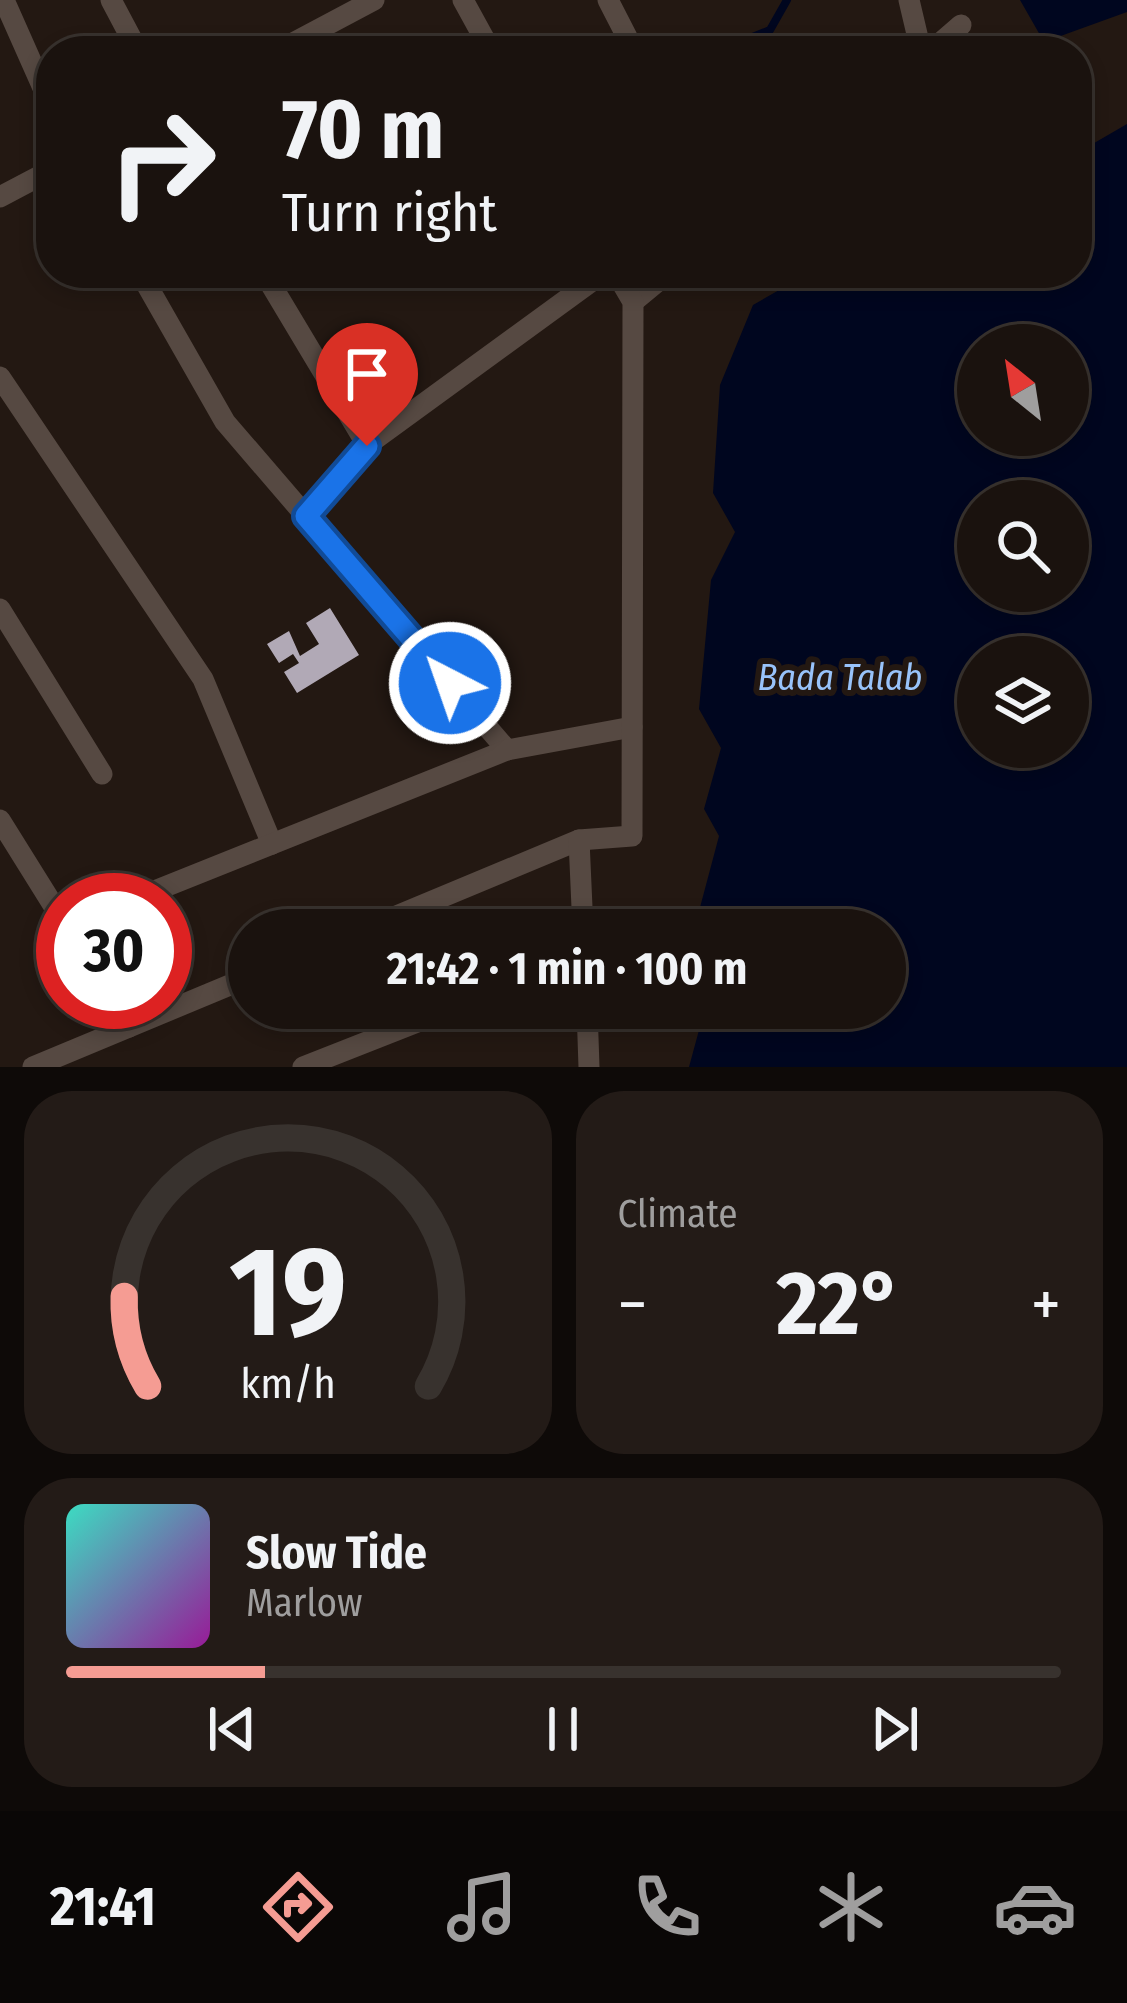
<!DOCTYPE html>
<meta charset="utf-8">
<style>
:root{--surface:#1a120e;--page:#231b17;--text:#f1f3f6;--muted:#9f9e9e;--line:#38322e;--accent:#f59c93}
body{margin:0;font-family:"Fira Sans Condensed",sans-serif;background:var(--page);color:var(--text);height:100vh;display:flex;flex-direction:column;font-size:45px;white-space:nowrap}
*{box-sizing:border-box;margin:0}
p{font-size:39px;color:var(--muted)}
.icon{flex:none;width:66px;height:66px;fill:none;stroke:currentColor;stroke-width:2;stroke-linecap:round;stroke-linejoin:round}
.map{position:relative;height:1067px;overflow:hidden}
.details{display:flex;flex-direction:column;gap:24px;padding:24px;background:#0e0a08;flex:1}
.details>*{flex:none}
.hud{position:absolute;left:36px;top:36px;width:1056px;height:252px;border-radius:48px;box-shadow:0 6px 18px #0003,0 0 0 3px var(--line);background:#1a120e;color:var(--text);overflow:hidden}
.needle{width:78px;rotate:330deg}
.controls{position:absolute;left:957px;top:324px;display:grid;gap:24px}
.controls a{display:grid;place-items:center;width:132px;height:132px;border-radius:50%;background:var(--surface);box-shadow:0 6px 18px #0003,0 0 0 3px var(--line);font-size:60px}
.speed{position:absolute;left:36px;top:873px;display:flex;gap:24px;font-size:60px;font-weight:700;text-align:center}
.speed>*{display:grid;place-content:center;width:156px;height:156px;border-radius:50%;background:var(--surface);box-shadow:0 6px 18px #0003,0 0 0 3px var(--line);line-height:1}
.speed .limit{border:18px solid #d22;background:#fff;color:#111}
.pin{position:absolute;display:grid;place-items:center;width:102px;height:102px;color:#fff;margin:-123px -51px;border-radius:50% 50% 50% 0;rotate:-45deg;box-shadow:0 0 12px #0007}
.pin .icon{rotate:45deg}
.me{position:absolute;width:132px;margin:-66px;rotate:319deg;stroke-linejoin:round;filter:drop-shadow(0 0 9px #0008)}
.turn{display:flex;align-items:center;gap:42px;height:252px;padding:0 48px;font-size:54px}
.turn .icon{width:156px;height:156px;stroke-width:2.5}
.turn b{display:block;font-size:84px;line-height:102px}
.big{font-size:90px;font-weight:700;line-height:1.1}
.details .tile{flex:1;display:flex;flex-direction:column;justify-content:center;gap:18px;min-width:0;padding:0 42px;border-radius:48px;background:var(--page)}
.details .dial{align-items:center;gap:0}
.dial svg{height:312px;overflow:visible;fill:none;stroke:var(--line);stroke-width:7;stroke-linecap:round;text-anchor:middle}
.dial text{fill:var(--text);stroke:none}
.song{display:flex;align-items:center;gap:36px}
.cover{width:144px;height:144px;border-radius:18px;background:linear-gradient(135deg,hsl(170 70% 55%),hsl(300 70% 35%))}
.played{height:12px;border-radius:6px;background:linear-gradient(90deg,var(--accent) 20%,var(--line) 20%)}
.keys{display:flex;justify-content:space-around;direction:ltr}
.heat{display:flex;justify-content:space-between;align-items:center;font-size:66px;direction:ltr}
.details .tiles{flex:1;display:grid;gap:24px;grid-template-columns:1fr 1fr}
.tile:last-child{grid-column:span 2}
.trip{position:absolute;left:228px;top:909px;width:678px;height:120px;border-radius:60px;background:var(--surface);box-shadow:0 6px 18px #0003,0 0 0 3px var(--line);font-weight:700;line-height:120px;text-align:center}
.tabs{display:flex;height:192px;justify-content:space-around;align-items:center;background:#0a0706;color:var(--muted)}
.tabs .icon{width:84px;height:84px}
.tabs .on{color:var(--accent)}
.tabs b{font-size:54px;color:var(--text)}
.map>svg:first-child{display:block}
</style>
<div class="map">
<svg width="1127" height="1067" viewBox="0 0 1127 1067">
<rect width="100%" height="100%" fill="#231812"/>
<g fill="#00061f" fill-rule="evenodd">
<polygon points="1020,0 1127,0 1127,12 1044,42"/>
<path d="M 1127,124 L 1127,1067 L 689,1067 L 705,1008 L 885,1008 L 885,930 L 694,930 L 719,836 L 704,809 L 721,748 L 699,709 L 711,580 L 735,532 L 713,493 L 720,385 L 753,305 L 809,273 L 1077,273 L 1077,153 ZM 978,345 L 1068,345 L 1068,435 L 978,435 ZM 978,501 L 1068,501 L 1068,591 L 978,591 ZM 978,657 L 1068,657 L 1068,747 L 978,747 Z"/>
</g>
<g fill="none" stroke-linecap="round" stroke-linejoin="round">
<polyline stroke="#00061f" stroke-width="8" points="718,51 770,30 787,0"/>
</g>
<polygon fill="#b1a9b6" points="330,608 359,655 297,693 284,672 299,663 293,654 279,663 267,644 289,631 300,656 319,644 306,623"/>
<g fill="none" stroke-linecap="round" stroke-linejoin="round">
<g stroke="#564942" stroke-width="21">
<polyline points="4,0 51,106"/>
<polyline points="111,0 138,51"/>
<polyline points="463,0 491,51"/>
<polyline points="608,0 627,37 613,51"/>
<polyline points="909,0 921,51"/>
<polyline points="278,51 374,0"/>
<polyline points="931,51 961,25"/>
<polyline points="0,197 51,170"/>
<polyline points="140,273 225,422 507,750"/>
<polyline points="264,273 367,445 306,516"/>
<polyline points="273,287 296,273"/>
<polyline points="633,302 668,273"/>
<polyline points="0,377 203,679 272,844"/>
<polyline points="367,445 603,273"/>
<polyline points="0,609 102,774"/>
<polyline points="0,820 63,921"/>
<polyline points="132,900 507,750 632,727"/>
<polyline points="363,930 579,840"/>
<polyline points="583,930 579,840 632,836 633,302 616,273"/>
<polyline points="114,1002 129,1027"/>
<polyline points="587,1008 589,1067"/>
<polyline points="33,1067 249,977"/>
<polyline points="303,1067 453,1008"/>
</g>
</g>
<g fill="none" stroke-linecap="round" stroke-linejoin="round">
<defs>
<polyline id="route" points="367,446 306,516 450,683"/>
</defs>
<use href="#route" stroke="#114b97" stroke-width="30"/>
<use href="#route" stroke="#1a73e8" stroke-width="21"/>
</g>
<g text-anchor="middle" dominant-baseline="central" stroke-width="12" stroke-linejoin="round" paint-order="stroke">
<g font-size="36" font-style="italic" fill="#98c3fa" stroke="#231812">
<text x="840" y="678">Bada Talab</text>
</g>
</g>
</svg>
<div class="controls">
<a><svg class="needle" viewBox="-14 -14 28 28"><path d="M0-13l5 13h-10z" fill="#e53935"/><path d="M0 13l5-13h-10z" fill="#9f9e9e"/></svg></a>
<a><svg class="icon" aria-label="search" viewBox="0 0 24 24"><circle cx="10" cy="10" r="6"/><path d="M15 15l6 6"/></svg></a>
<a><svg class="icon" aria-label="layers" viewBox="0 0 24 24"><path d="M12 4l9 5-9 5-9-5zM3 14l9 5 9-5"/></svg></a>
</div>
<div class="speed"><div class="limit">30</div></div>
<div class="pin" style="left:367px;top:446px;background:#d93025"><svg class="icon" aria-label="arrive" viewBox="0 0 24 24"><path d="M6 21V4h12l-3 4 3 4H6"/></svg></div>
<svg class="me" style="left:450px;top:683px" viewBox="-20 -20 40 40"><circle r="17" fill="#1a73e8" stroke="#fff" stroke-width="3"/><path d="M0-11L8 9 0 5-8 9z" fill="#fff"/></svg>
<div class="trip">21:42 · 1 min · 100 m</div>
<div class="hud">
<div class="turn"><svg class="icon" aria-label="right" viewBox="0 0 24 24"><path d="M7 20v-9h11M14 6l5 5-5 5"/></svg><div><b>70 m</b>Turn right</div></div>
</div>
</div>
<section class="details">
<div class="tiles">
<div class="tile dial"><svg viewBox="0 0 100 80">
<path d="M14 69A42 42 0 1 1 86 69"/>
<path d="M14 69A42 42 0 0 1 8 46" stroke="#f59c93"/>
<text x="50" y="56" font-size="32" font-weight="700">19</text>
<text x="50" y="72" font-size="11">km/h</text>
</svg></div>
<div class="tile"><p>Climate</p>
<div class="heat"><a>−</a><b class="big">22°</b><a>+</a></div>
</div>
<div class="tile">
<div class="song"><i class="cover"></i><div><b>Slow Tide</b><p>Marlow</p></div></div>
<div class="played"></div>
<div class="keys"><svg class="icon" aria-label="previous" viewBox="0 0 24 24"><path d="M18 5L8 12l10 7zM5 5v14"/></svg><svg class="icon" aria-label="pause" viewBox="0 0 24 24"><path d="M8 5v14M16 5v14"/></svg><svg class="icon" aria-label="next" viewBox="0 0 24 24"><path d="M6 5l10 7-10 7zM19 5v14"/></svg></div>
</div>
</div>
</section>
<nav class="tabs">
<b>21:41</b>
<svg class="icon on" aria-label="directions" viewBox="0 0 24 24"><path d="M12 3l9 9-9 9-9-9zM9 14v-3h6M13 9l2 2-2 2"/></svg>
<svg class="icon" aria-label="music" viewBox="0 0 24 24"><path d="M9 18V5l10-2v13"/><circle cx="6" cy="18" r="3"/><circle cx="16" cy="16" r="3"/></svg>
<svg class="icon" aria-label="phone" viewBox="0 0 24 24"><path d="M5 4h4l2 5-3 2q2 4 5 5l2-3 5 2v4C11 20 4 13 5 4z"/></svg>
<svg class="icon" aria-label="climate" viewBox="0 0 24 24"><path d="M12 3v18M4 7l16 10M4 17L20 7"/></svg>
<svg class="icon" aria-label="car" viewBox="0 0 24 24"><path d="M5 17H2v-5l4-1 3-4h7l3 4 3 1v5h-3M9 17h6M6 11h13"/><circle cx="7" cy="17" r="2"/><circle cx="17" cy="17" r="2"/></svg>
</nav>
